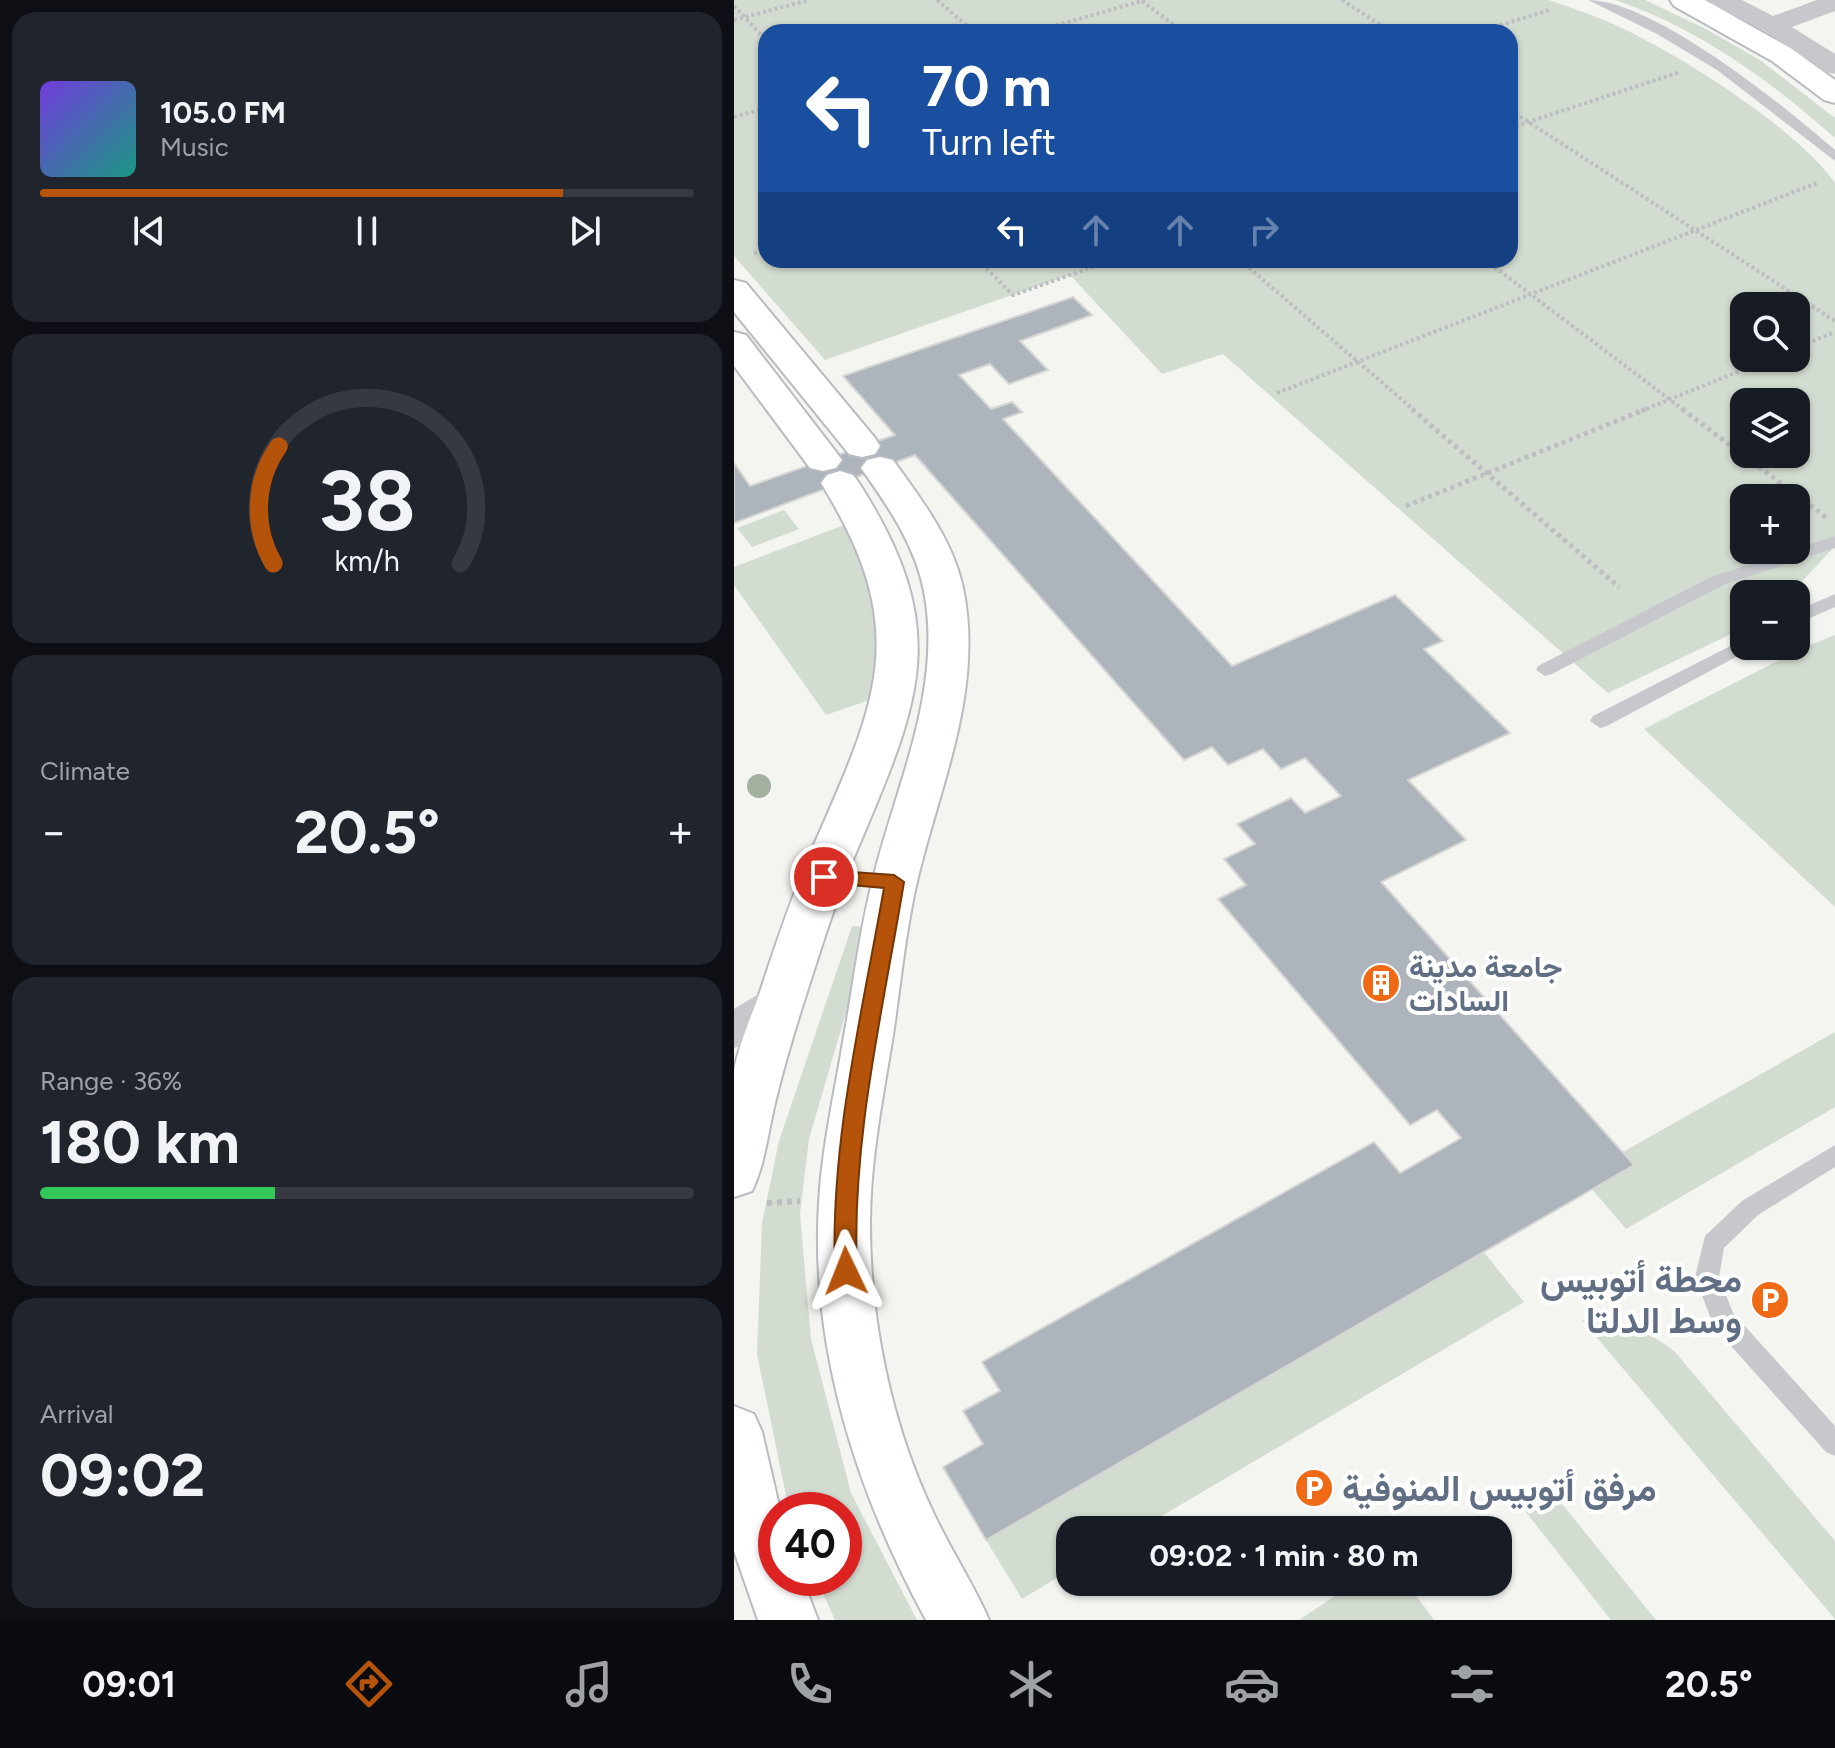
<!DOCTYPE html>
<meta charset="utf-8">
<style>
:root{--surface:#171b24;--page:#20242c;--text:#f1f3f6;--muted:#9ea1a6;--line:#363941;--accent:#b45309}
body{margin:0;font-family:Figtree,Vazirmatn,sans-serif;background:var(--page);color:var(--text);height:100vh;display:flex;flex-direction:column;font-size:30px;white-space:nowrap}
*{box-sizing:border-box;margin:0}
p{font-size:26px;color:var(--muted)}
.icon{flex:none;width:44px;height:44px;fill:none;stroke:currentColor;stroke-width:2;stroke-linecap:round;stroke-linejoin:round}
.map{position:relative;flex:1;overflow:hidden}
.sheet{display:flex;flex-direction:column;gap:12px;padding:12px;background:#0d0f14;width:734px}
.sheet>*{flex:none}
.guide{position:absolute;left:24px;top:24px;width:760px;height:244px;border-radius:24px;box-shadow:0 2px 6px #0004;background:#1a4fa0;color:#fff;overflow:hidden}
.buttons{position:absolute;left:996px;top:292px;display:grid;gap:16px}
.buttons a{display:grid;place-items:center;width:80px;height:80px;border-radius:16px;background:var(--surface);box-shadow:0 2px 6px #0004;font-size:40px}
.speed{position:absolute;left:24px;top:1492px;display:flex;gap:16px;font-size:40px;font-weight:700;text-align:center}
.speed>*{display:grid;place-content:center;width:104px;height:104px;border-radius:50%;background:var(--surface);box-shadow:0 2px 6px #0004;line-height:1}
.speed .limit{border:12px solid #d22;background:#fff;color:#111}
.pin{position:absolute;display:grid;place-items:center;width:68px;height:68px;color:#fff;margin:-34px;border:4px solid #fff;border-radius:50%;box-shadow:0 2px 8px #0007}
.me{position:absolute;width:88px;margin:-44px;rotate:358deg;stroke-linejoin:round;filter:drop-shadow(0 0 6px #0008)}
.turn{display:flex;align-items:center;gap:28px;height:168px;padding:0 32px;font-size:36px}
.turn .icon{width:104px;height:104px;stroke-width:2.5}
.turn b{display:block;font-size:56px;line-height:68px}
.lanes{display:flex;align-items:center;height:76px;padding:0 32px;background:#0003;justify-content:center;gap:40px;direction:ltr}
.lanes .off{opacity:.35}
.big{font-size:60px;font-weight:700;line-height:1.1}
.sheet .widget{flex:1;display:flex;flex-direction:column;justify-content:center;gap:12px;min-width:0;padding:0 28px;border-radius:24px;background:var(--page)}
.sheet .dial{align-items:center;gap:0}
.dial svg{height:208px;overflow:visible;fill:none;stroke:var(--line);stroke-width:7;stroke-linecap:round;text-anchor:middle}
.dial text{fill:var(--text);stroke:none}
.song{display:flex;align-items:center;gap:24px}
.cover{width:96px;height:96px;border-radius:12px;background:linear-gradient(135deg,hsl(260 70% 55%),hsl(170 70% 35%))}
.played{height:8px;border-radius:4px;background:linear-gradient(90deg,var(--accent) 80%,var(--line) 80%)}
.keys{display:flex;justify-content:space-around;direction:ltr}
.heat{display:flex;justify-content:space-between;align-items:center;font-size:44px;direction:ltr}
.charge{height:12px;border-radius:6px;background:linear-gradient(90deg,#34c759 36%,var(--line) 0)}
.trip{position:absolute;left:322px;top:1516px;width:456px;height:80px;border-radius:24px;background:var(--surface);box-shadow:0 2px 6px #0004;font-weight:700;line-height:80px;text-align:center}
.dock{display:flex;height:128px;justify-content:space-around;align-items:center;background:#090b0e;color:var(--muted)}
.dock .icon{width:56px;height:56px}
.dock .selected{color:var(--accent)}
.dock b{font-size:36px;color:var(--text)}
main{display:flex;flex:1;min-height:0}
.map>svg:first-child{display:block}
</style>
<main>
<section class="sheet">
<div class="widget">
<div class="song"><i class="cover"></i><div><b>105.0 FM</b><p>Music</p></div></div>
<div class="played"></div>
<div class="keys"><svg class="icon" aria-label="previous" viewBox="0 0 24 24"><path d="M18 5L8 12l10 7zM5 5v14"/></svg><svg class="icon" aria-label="pause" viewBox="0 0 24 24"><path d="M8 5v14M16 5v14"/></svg><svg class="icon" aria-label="next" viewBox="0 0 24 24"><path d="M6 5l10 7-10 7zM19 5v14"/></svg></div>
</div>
<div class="widget dial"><svg viewBox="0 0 100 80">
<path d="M14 69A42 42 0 1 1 86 69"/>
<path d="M14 69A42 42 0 0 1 16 24" stroke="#b45309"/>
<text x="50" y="56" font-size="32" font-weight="700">38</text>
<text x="50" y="72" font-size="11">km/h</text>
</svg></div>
<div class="widget"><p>Climate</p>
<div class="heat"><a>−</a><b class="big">20.5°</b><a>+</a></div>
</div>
<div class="widget"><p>Range · 36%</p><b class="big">180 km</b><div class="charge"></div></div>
<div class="widget"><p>Arrival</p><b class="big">09:02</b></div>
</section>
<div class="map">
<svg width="1101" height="1620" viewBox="0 0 1101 1620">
<rect width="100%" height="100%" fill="#f4f5f0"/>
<g fill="#d3dcd1" fill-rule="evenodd">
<path d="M 0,0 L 815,0 C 834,7 854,13 872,21 C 935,47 1063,128 1101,183 L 1101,546 L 1056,594 L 1010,594 L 1010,625 L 993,636 L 874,693 L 489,354 L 428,374 L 336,275 L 91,360 L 0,256 ZM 32,32 L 776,32 L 776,260 L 32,260 ZM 1010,306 L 1062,306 L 1062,358 L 1010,358 ZM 1010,402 L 1062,402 L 1062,454 L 1010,454 ZM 1010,498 L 1062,498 L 1062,550 L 1010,550 Z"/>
<path d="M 881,0 L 911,0 L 972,29 L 1026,60 L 1101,118 L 1101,138 C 1037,81 964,28 881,0 Z"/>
<polygon points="50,510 65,529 18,547 3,528"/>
<polygon points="113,524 145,583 144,697 92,715 0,585 0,567"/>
<polygon points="1101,635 1101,907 910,729 1071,647"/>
<polygon points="118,926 137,927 75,1139 66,1214 77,1339 117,1493 183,1620 101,1620 82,1578 110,1578 110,1510 55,1510 23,1354 28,1223 45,1141"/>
<polygon points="1101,1032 1101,1107 892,1229 858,1189 900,1166 889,1152"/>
<polygon points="749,1251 790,1302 404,1530 336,1530 336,1570 288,1599 252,1540"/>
<path d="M 848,1320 C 887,1324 910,1327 941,1352 L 1101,1541 L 1101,1619 Z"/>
<polygon points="820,1494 922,1620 877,1620 791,1511"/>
<polygon points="622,1582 672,1582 700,1620 565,1620"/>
</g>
<polygon fill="#aeb4bb" stroke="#d5d6d3" stroke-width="2" points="339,297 358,315 286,341 314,370 275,384 256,364 225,375 257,409 278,402 288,412 269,419 498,666 661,595 709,641 690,649 776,733 674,780 732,840 647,882 900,1165 252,1540 209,1467 249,1444 229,1411 266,1391 248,1362 640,1142 666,1173 727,1138 703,1110 676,1125 484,899 512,885 490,859 521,844 503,824 557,798 571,813 607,796 571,758 547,769 529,749 494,765 478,747 450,760 181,455 0,523 0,463 16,486 161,435 109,376"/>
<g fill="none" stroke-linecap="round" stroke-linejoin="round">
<defs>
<g id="secondary">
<polygon points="936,0 971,0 1058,49 1101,80 1101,103 1090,100 1038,61 940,6"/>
<polygon points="0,280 12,283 141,438 146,446 141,454 128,457 115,454 0,312"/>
<polygon points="0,332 12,335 102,452 108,460 102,468 89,471 76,468 0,366"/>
<path d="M 146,457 L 159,460 C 188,500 221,543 230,593 C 248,690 208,781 185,873 C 172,926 167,981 159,1035 C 149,1097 136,1160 136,1223 C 136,1321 157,1423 199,1512 C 216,1549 239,1583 255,1620 L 192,1620 C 123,1493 76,1349 85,1203 C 88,1147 101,1091 110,1036 C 120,982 126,927 140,875 C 163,783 209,688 190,591 C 181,545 154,506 127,468 L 133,460 Z"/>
<path d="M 106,471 L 119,475 L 125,483 C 217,627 188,697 126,843 C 105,891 89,942 73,992 C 61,1029 50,1066 41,1103 C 34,1132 31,1164 18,1191 L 0,1197 C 0,1161 0,1104 0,1070 C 5,1045 16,1019 25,995 C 41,946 58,895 79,847 C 143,701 179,631 87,483 L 93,475 Z"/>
<polygon points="0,1406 20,1414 28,1432 46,1510 42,1510 42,1578 68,1578 84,1620 24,1620 0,1551"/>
</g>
</defs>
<use href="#secondary" stroke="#b8bbc1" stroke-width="4"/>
<g stroke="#bdbec1" stroke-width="4" stroke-dasharray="3 3" stroke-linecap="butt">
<polyline points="203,0 240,32"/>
<polyline points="608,0 657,32"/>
<polyline points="408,1 449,32"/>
<polyline points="0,6 32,40"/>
<polyline points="0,20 75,0"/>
<polyline points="299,32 411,0"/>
<polyline points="743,32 816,10"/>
<polyline points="776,110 1101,321"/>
<polyline points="0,117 32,108"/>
<polyline points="776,128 946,72"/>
<polyline points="20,253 32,249"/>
<polyline points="244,260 279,295 379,260"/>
<polyline points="506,260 681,411"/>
<polyline points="751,260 951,411"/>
<polyline points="1062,348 1101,332"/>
<polyline points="543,393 1083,183"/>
<polyline points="907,411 1038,358"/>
</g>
<g stroke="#bdbec1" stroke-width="5" stroke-dasharray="4 4" stroke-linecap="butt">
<polyline points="678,409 885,587"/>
<polyline points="948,409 1093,518"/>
<polyline points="672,506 912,409"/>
</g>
<polyline stroke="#bdbec1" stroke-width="6" stroke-dasharray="5 5" stroke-linecap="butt" points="33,1203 66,1201"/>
<g fill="#c6c8cc" fill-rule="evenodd">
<path d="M 854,0 C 919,0 1051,106 1101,150 L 1101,161 L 983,70 L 923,34 Z"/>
<polygon points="1101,536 1101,548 989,585 818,674 811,676 802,670 804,666 977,577"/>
<polygon points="1101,594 1101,607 1062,624 1062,611"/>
<polygon points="1010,639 1010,646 1019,646 1017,649 873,726 866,728 856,721 859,716"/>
<polygon points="1101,1145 1101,1167 1024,1215 990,1248 985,1277 999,1313 1101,1426 1101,1456 1092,1452 980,1327 961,1277 971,1236 1008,1201"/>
</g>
<g fill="#c6c8cc" fill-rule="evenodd">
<polygon points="975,0 1008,0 1039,16 1083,0 1101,0 1101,11 1058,27 1101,54 1101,74 1092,72 1029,30 979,5"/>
<path d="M 48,984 L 63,989 L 70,1001 C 58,1024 24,1041 0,1048 L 0,1009 L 33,989 Z"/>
</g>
<use href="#secondary" fill="#fff" fill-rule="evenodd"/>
</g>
<circle fill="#a4b1a1" cx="25" cy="786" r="12"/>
<path fill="#b45309" stroke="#753606" stroke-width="2" d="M 90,870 L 160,875 L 170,882 C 149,1010 117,1141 123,1271 L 119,1278 L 112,1281 L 104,1278 L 101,1271 C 96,1143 128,1014 150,888 L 83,882 L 80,877 Z"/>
<defs>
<symbol id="building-disc" viewBox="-11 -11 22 22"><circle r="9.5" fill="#f06914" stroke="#fff"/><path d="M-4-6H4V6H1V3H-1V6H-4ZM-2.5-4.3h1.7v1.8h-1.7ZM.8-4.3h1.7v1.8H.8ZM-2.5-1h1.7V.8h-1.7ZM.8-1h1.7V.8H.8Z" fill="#fff"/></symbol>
<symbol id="parking-disc" viewBox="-11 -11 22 22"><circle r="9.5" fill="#f06914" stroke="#fff"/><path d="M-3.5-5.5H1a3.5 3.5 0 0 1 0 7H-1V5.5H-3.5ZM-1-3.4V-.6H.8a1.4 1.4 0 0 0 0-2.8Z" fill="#fff"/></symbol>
</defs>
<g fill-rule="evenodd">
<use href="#building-disc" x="625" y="961" width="44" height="44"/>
<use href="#parking-disc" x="1014" y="1278" width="44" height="44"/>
<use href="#parking-disc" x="558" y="1466" width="44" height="44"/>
</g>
<g text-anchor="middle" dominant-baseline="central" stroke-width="8" stroke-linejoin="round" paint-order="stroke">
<g font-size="30" font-weight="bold" fill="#616f84" stroke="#fff" text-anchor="start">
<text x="675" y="966">جامعة مدينة<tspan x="675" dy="34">السادات</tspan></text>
</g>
<g font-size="36" font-weight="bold" fill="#616f84" stroke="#fff" text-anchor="end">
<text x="1008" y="1279">محطة أتوبيس<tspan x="1008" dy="41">وسط الدلتا</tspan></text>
<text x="608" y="1488" text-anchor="start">مرفق أتوبيس المنوفية</text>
</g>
</g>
</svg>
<div class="buttons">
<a><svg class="icon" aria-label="search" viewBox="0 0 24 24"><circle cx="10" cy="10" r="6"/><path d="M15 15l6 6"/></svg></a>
<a><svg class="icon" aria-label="layers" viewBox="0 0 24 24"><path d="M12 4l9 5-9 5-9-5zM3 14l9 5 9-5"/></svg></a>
<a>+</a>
<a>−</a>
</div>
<div class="speed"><div class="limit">40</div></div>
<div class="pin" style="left:90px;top:877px;background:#d93025"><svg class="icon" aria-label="arrive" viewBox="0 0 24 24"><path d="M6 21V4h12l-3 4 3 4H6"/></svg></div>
<svg class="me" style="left:112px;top:1271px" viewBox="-20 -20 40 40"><path d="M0-17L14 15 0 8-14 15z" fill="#b45309" stroke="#fff" stroke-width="4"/></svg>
<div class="trip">09:02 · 1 min · 80 m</div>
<div class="guide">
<div class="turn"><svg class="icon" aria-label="left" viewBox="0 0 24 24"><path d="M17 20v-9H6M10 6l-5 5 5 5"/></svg><div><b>70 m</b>Turn left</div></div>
<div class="lanes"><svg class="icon" aria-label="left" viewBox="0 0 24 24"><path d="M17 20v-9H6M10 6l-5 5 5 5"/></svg><svg class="icon off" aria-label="ahead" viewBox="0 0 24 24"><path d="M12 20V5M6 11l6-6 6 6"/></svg><svg class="icon off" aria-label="ahead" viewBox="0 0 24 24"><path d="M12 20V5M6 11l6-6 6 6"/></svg><svg class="icon off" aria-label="right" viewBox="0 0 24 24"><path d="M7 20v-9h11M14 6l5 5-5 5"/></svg></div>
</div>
</div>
</main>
<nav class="dock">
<b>09:01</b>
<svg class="icon selected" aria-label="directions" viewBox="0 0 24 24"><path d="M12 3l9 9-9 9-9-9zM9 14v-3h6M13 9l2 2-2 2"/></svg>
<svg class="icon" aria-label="music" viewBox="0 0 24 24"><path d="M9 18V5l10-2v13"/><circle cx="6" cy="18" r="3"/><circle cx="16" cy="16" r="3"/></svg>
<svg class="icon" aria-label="phone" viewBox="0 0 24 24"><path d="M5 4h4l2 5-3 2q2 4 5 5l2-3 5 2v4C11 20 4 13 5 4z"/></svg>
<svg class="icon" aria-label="climate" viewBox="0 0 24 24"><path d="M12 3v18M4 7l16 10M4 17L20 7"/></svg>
<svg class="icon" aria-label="car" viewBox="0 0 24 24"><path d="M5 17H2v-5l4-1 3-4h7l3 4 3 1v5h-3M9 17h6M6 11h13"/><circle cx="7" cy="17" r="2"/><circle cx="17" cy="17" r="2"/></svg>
<svg class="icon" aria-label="filters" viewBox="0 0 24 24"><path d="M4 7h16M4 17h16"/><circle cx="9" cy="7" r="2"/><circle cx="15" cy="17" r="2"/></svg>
<b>20.5°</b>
</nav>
